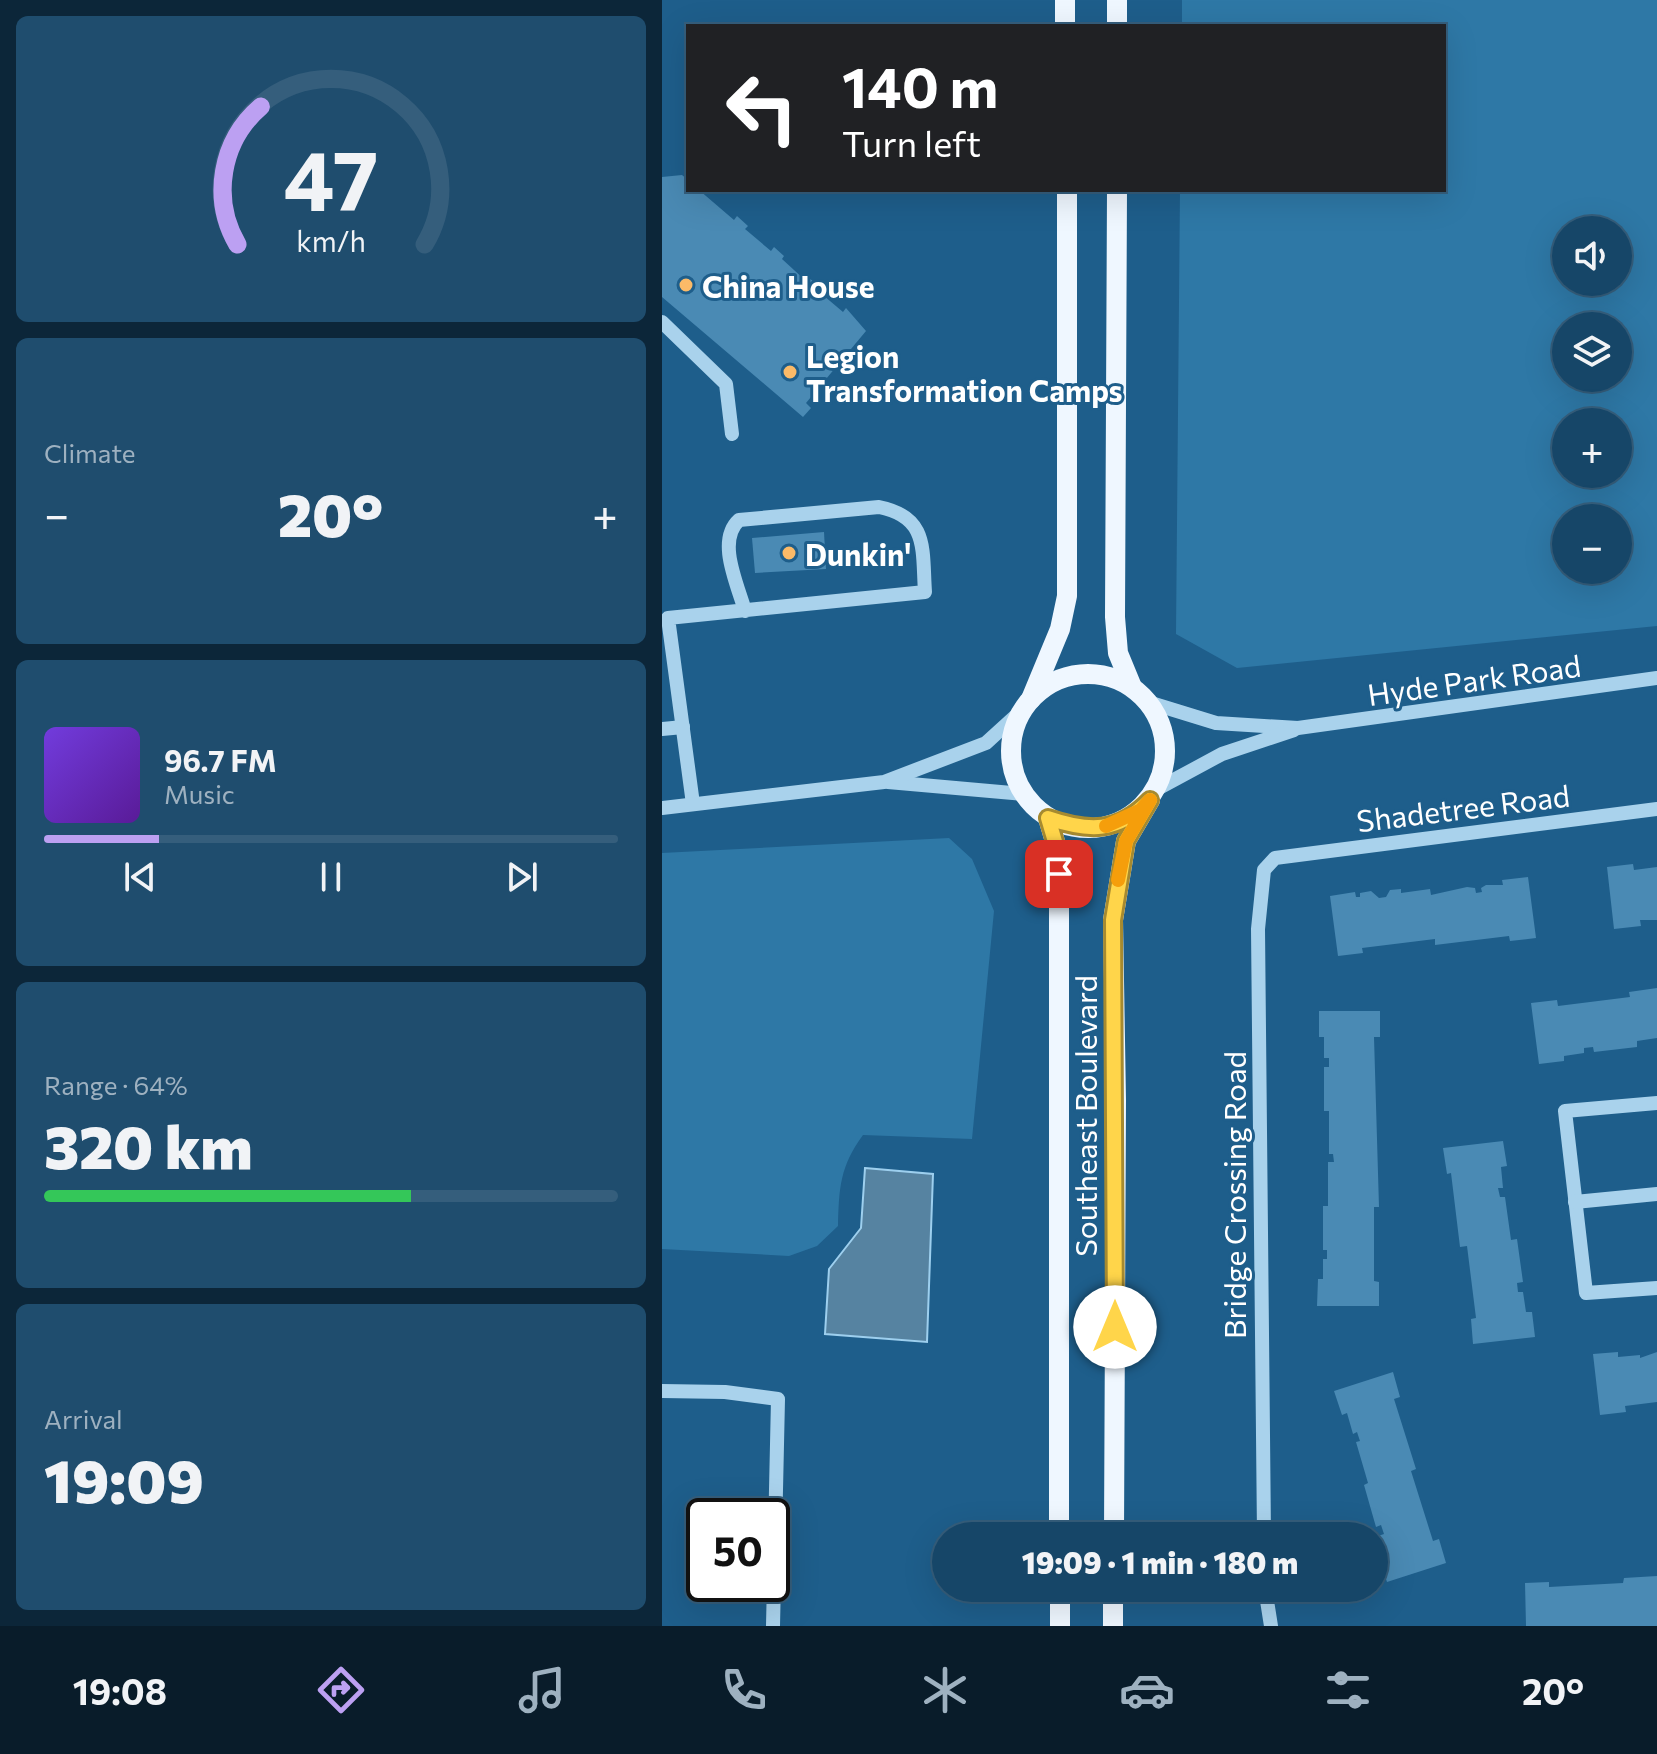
<!DOCTYPE html>
<meta charset="utf-8">
<style>
:root{--surface:#164668;--page:#1f4d6e;--text:#f1f3f6;--muted:#9eb1c0;--line:#355e7c;--accent:#bca0f2}
body{margin:0;font-family:Commissioner,sans-serif;background:var(--page);color:var(--text);height:100vh;display:flex;flex-direction:column;font-size:30px;white-space:nowrap}
*{box-sizing:border-box;margin:0}
p{font-size:26px;color:var(--muted)}
.icon{flex:none;width:44px;height:44px;fill:none;stroke:currentColor;stroke-width:2;stroke-linecap:round;stroke-linejoin:round}
.map{position:relative;flex:1;overflow:hidden}
.side{display:flex;flex-direction:column;gap:16px;padding:16px;background:#0c2639;width:662px}
.side>*{flex:none}
.top-card{position:absolute;left:24px;top:24px;width:760px;height:168px;border-radius:0px;box-shadow:0 8px 32px #0002,0 0 0 2px var(--line);background:#202124;color:#fff;overflow:hidden}
.tools{position:absolute;left:890px;top:216px;display:grid;gap:16px}
.tools a{display:grid;place-items:center;width:80px;height:80px;border-radius:50%;background:var(--surface);box-shadow:0 8px 32px #0002,0 0 0 2px var(--line);font-size:40px}
.speed{position:absolute;left:24px;top:1498px;display:flex;gap:16px;font-size:40px;font-weight:700;text-align:center}
.speed>*{display:grid;place-content:center;width:104px;height:104px;border-radius:50%;background:var(--surface);box-shadow:0 8px 32px #0002,0 0 0 2px var(--line);line-height:1}
.speed .limit{border:4px solid #111;border-radius:12px;background:#fff;color:#111}
.pin{position:absolute;display:grid;place-items:center;width:68px;height:68px;color:#fff;margin:-34px;border-radius:16px;box-shadow:0 4px 12px #0006}
.me{position:absolute;width:88px;margin:-44px;rotate:0deg;stroke-linejoin:round;filter:drop-shadow(0 0 6px #0008)}
.turn{display:flex;align-items:center;gap:28px;height:168px;padding:0 24px;font-size:36px}
.turn .icon{width:104px;height:104px;stroke-width:2.5}
.turn b{display:block;font-size:56px;line-height:68px}
.big{font-size:60px;font-weight:800;line-height:1.1}
.side .card{flex:1;display:flex;flex-direction:column;justify-content:center;gap:12px;min-width:0;padding:0 28px;border-radius:12px;background:var(--page)}
.side .dial{align-items:center;gap:0}
.dial svg{height:208px;overflow:visible;fill:none;stroke:var(--line);stroke-width:7;stroke-linecap:round;text-anchor:middle}
.dial text{fill:var(--text);stroke:none}
.song{display:flex;align-items:center;gap:24px}
.cover{width:96px;height:96px;border-radius:12px;background:linear-gradient(135deg,hsl(260 70% 55%),hsl(270 70% 35%))}
.played{height:8px;border-radius:4px;background:linear-gradient(90deg,var(--accent) 20%,var(--line) 20%)}
.keys{display:flex;justify-content:space-around;direction:ltr}
.heat{display:flex;justify-content:space-between;align-items:center;font-size:44px;direction:ltr}
.charge{height:12px;border-radius:6px;background:linear-gradient(90deg,#34c759 64%,var(--line) 0)}
.trip{position:absolute;left:270px;top:1522px;width:456px;height:80px;border-radius:40px;background:var(--surface);box-shadow:0 8px 32px #0002,0 0 0 2px var(--line);font-weight:800;line-height:80px;text-align:center}
.tab-bar{display:flex;height:128px;justify-content:space-around;align-items:center;background:#091c2a;color:var(--muted)}
.tab-bar .icon{width:56px;height:56px}
.tab-bar .selected{color:var(--accent)}
.tab-bar b{font-size:36px;color:var(--text)}
main{display:flex;flex:1;min-height:0}
.map>svg:first-child{display:block}
</style>
<main>
<section class="side">
<div class="card dial"><svg viewBox="0 0 100 80">
<path d="M14 69A42 42 0 1 1 86 69"/>
<path d="M14 69A42 42 0 0 1 23 16" stroke="#bca0f2"/>
<text x="50" y="56" font-size="32" font-weight="700">47</text>
<text x="50" y="72" font-size="11">km/h</text>
</svg></div>
<div class="card"><p>Climate</p>
<div class="heat"><a>−</a><b class="big">20°</b><a>+</a></div>
</div>
<div class="card">
<div class="song"><i class="cover"></i><div><b>96.7 FM</b><p>Music</p></div></div>
<div class="played"></div>
<div class="keys"><svg class="icon" aria-label="previous" viewBox="0 0 24 24"><path d="M18 5L8 12l10 7zM5 5v14"/></svg><svg class="icon" aria-label="pause" viewBox="0 0 24 24"><path d="M8 5v14M16 5v14"/></svg><svg class="icon" aria-label="next" viewBox="0 0 24 24"><path d="M6 5l10 7-10 7zM19 5v14"/></svg></div>
</div>
<div class="card"><p>Range · 64%</p><b class="big">320 km</b><div class="charge"></div></div>
<div class="card"><p>Arrival</p><b class="big">19:09</b></div>
</section>
<div class="map">
<svg width="995" height="1626" viewBox="0 0 995 1626">
<rect width="100%" height="100%" fill="#1e5e8b"/>
<g fill="#2e78a6" fill-rule="evenodd">
<path d="M 520,0 L 995,0 L 995,626 L 575,668 L 514,634 L 518,190 L 782,190 L 782,26 L 520,26 ZM 904,230 L 956,230 L 956,282 L 904,282 ZM 904,326 L 956,326 L 956,378 L 904,378 ZM 904,422 L 956,422 L 956,474 L 904,474 ZM 904,518 L 956,518 L 956,570 L 904,570 Z"/>
<path d="M 287,838 L 310,859 L 332,911 L 310,1139 L 201,1135 C 178,1166 177,1188 176,1226 L 155,1246 L 127,1256 L 0,1249 L 0,853 Z"/>
</g>
<polygon fill="#5683a1" stroke="#9dcfee" stroke-width="2" points="203,1168 271,1174 265,1342 163,1334 167,1269 199,1228"/>
<g fill="#4a8ab4">
<polygon points="20,175 26,180 26,190 37,190 72,220 75,216 86,226 83,229 109,251 112,247 122,256 120,259 144,281 147,278 158,287 155,290 181,312 184,308 204,331 144,403 149,408 141,417 0,297 0,177"/>
<polygon points="162,532 164,569 93,573 90,538"/>
<polygon points="971,864 972,870 995,867 995,920 978,920 979,926 952,929 945,867"/>
<polygon points="866,877 874,938 848,941 847,936 773,945 773,939 700,948 701,953 676,956 668,896 693,892 694,897 698,897 698,893 709,891 717,898 724,897 728,890 739,889 739,893 768,889 769,895 805,887 813,888 814,893 820,892 819,888 824,885 841,885 840,880"/>
<polygon points="995,988 995,1038 975,1041 975,1047 932,1052 931,1047 922,1048 922,1053 902,1056 902,1061 877,1064 869,1003 895,1000 896,1006 968,997 967,992"/>
<polygon points="657,1011 718,1011 718,1037 712,1037 717,1207 712,1207 712,1281 717,1282 717,1306 655,1306 656,1279 661,1279 661,1259 665,1259 665,1250 661,1250 661,1206 666,1206 666,1162 672,1162 671,1154 667,1154 667,1111 662,1111 662,1067 667,1067 667,1058 662,1058 662,1037 657,1037"/>
<polygon points="841,1141 845,1166 839,1167 841,1188 836,1188 838,1197 843,1197 849,1240 855,1239 861,1282 855,1283 856,1292 861,1292 864,1312 870,1312 873,1337 811,1344 809,1319 814,1318 805,1246 798,1247 789,1173 785,1174 781,1148"/>
<polygon points="956,1352 956,1357 978,1355 978,1358 995,1352 995,1402 963,1406 964,1412 938,1415 931,1354"/>
<polygon points="731,1372 738,1397 732,1399 754,1469 749,1471 771,1541 777,1539 784,1563 725,1582 717,1557 723,1555 716,1536 722,1534 719,1525 714,1527 702,1485 706,1483 694,1442 698,1441 695,1432 691,1434 685,1413 680,1415 672,1391"/>
<polygon points="995,1576 995,1626 864,1626 863,1583 887,1582 887,1587 961,1583 962,1578"/>
</g>
<g fill="none" stroke-linecap="round" stroke-linejoin="round">
<g stroke="#a9d2ec" stroke-width="14">
<polyline points="0,322 64,384 70,434"/>
<polyline points="489,703 554,723 636,728 995,678"/>
<polyline points="0,729 21,727"/>
<polyline points="226,782 361,794"/>
<polyline points="495,789 560,754 632,730"/>
<path d="M 31,804 L 6,618 L 263,592 C 260,550 267,517 217,507 L 77,520 C 54,541 76,585 83,611"/>
<polyline points="0,808 222,782 324,743 357,713"/>
<polyline points="995,1103 903,1111 924,1293 995,1288"/>
<polyline points="913,1202 995,1194"/>
<polyline points="0,1391 63,1392 116,1399 111,1626"/>
<polyline points="602,1536 596,929 602,870 613,858 995,809"/>
<polyline points="603,1588 609,1626"/>
</g>
<g stroke="#eff7ff" stroke-width="20">
<polyline points="403,0 403,26"/>
<polyline points="455,26 455,0"/>
<polyline points="455,190 453,617 456,653 470,687"/>
<circle cx="426" cy="751" r="77"/>
<polyline points="369,699 398,629 405,596 405,190"/>
<polyline points="386,818 397,855 397,1536"/>
<polyline points="452,1536 454,1100 451,920 464,841 488,800"/>
<polyline points="398,1588 398,1626"/>
<polyline points="451,1626 451,1588"/>
</g>
</g>
<g fill="none" stroke-linecap="round" stroke-linejoin="round">
<defs>
<path id="route" d="M 397,874 L 397,855 L 386,818 C 427,832 456,833 488,800 L 464,841 L 451,920 L 453,1327"/>
</defs>
<use href="#route" stroke="#a68a30" stroke-width="20"/>
<use href="#route" stroke="#ffd54a" stroke-width="14"/>
<polyline stroke="#f59e0b" stroke-width="14" points="444,826 479,810 488,800 464,841 456,880"/>
</g>
<g fill="#fbba68" stroke="#1e5e8b" stroke-width="3">
<circle cx="24" cy="285" r="8"/>
<circle cx="128" cy="372" r="8"/>
<circle cx="127" cy="553" r="8"/>
</g>
<g text-anchor="middle" dominant-baseline="central" stroke-width="6" stroke-linejoin="round" paint-order="stroke">
<g font-size="30" font-weight="bold" fill="#fff" stroke="#1e5e8b" text-anchor="start">
<text x="40" y="285">China House</text>
<text x="144" y="355">Legion<tspan x="144" dy="34">Transformation Camps</tspan></text>
<text x="143" y="553">Dunkin'</text>
</g>
<g font-size="30" fill="#fff" stroke="#1e5e8b">
<text transform="translate(812 679) rotate(-8)">Hyde Park Road</text>
<text transform="translate(801 807) rotate(-7)">Shadetree Road</text>
<text transform="translate(422 1116) rotate(-90)">Southeast Boulevard</text>
<text transform="translate(571 1195) rotate(-90)">Bridge Crossing Road</text>
</g>
</g>
</svg>
<div class="tools">
<a><svg class="icon" aria-label="sound" viewBox="0 0 24 24"><path d="M4 9h4l5-4v14l-5-4H4zM17 9q2 3 0 6"/></svg></a>
<a><svg class="icon" aria-label="layers" viewBox="0 0 24 24"><path d="M12 4l9 5-9 5-9-5zM3 14l9 5 9-5"/></svg></a>
<a>+</a>
<a>−</a>
</div>
<div class="speed"><div class="limit">50</div></div>
<div class="pin" style="left:397px;top:874px;background:#d93025"><svg class="icon" aria-label="arrive" viewBox="0 0 24 24"><path d="M6 21V4h12l-3 4 3 4H6"/></svg></div>
<svg class="me" style="left:453px;top:1327px" viewBox="-20 -20 40 40"><circle r="19" fill="#fff"/><path d="M0-13L10 11 0 6-10 11z" fill="#ffd54a"/></svg>
<div class="trip">19:09 · 1 min · 180 m</div>
<div class="top-card">
<div class="turn"><svg class="icon" aria-label="left" viewBox="0 0 24 24"><path d="M17 20v-9H6M10 6l-5 5 5 5"/></svg><div><b>140 m</b>Turn left</div></div>
</div>
</div>
</main>
<nav class="tab-bar">
<b>19:08</b>
<svg class="icon selected" aria-label="directions" viewBox="0 0 24 24"><path d="M12 3l9 9-9 9-9-9zM9 14v-3h6M13 9l2 2-2 2"/></svg>
<svg class="icon" aria-label="music" viewBox="0 0 24 24"><path d="M9 18V5l10-2v13"/><circle cx="6" cy="18" r="3"/><circle cx="16" cy="16" r="3"/></svg>
<svg class="icon" aria-label="phone" viewBox="0 0 24 24"><path d="M5 4h4l2 5-3 2q2 4 5 5l2-3 5 2v4C11 20 4 13 5 4z"/></svg>
<svg class="icon" aria-label="climate" viewBox="0 0 24 24"><path d="M12 3v18M4 7l16 10M4 17L20 7"/></svg>
<svg class="icon" aria-label="car" viewBox="0 0 24 24"><path d="M5 17H2v-5l4-1 3-4h7l3 4 3 1v5h-3M9 17h6M6 11h13"/><circle cx="7" cy="17" r="2"/><circle cx="17" cy="17" r="2"/></svg>
<svg class="icon" aria-label="filters" viewBox="0 0 24 24"><path d="M4 7h16M4 17h16"/><circle cx="9" cy="7" r="2"/><circle cx="15" cy="17" r="2"/></svg>
<b>20°</b>
</nav>
